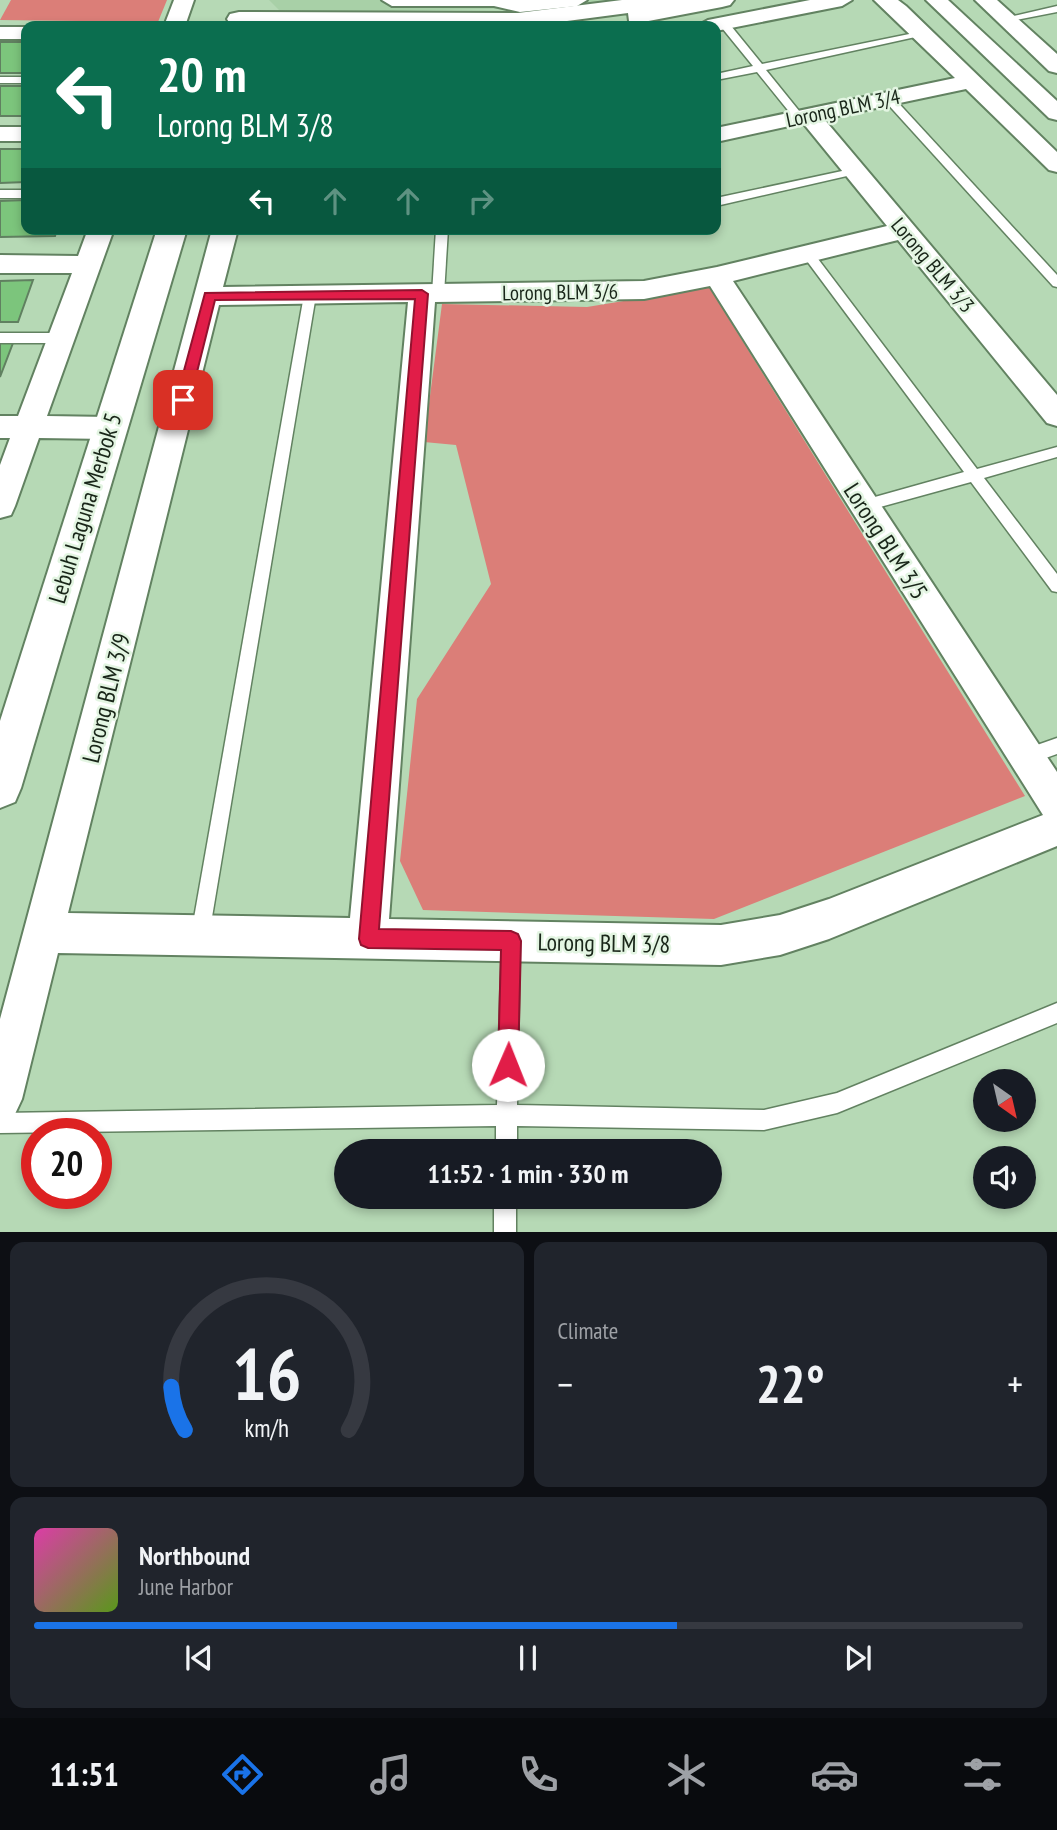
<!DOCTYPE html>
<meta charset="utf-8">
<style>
:root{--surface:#171b24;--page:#20242c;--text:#f1f3f6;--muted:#9ea1a6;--line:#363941;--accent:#1a73e8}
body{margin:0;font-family:"PT Sans Narrow",sans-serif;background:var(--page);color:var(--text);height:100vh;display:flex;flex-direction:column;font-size:26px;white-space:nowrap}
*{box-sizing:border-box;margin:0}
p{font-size:23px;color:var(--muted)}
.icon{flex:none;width:38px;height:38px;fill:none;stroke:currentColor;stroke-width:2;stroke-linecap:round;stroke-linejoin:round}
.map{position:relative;height:1232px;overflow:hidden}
.side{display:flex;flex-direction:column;gap:10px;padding:10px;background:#0d0f14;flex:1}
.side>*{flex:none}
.hud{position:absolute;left:21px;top:21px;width:700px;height:214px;border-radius:14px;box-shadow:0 4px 10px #0003;background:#0b6e4f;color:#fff;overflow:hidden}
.needle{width:46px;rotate:146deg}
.tools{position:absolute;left:973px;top:1069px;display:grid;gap:14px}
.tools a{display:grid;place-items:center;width:63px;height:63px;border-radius:50%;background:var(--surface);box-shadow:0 4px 10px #0003;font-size:35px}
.speed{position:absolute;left:21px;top:1118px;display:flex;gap:14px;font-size:35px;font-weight:700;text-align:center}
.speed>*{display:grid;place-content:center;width:91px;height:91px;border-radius:50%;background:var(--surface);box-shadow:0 4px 10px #0003;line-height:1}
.speed .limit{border:10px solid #d22;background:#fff;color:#111}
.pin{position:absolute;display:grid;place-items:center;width:60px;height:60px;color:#fff;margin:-30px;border-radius:14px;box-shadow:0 4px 10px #0006}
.me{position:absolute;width:77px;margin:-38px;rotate:1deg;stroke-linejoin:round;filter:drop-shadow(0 0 5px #0008)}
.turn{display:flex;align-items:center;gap:24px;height:147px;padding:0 21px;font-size:32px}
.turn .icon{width:91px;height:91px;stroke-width:2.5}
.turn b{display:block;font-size:49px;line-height:60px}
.lanes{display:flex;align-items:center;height:66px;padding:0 21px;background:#0003;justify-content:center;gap:35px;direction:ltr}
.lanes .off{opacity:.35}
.big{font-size:52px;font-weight:700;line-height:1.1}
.side .widget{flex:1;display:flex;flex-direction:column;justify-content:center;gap:10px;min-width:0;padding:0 24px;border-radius:14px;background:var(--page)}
.side .dial{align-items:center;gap:0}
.dial svg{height:182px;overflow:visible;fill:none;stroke:var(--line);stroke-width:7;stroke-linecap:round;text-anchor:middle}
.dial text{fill:var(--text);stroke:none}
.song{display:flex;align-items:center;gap:21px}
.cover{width:84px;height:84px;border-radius:10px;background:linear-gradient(135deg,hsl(320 70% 55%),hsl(90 70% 35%))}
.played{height:7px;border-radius:4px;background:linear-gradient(90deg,var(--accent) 65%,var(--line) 65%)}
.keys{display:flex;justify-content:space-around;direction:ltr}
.heat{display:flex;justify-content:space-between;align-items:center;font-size:38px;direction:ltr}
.side .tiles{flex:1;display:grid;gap:10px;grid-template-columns:1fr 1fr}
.widget:last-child{grid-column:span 2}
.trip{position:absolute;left:334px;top:1139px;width:388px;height:70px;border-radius:35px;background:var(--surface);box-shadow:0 4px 10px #0003;font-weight:700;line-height:70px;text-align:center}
.menu{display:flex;height:112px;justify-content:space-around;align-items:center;background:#090b0e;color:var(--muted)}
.menu .icon{width:49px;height:49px}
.menu .selected{color:var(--accent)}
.menu b{font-size:32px;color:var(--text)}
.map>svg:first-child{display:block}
</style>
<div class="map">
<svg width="1057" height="1232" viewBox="0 0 1057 1232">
<rect width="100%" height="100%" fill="#b6d9b5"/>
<polygon fill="#a8d0a7" points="269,0 622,0 583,7 282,13"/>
<g fill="#db7e78">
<polygon points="11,0 167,0 158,22 0,20"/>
<polygon points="709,287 1025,796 714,919 423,910 400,861 417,699 491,584 456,445 424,442 442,304 587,307"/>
</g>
<g fill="#7cc57c" stroke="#608060" stroke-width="2">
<rect x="0" y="42" width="26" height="31"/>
<rect x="0" y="86" width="26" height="30"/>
<polygon points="0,149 26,149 26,182 0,183"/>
<polygon points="26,200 26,229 57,229 55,236 0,237 0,201"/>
<polygon points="33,280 18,322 0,322 0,281"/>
<polygon points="0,343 13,343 0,377"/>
</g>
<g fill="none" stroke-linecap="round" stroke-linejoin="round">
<defs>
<g id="service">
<polygon points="1057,6 1057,12 1006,22 1001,19"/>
<polygon points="723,20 727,21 762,64 924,31 929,34 766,70 804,117 799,120 795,119 757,72 716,80 716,74 753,66 718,23"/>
<rect x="0" y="77" width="26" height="6"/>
<polygon points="884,96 892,96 1057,275 1057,287 1053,286 884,100"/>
<polygon points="856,168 860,169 860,173 716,206 716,198"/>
<rect x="0" y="190" width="26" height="8"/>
<polygon points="436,229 448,229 444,294 438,298 432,294"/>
<polygon points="808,250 812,251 977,469 1057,447 1057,457 984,478 1057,574 1057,592 1052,591 971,482 862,512 857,510 855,506 857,502 964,472 804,257 802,254"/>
<polygon points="310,291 316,295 209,935 207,942 200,944 193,942 191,935 304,295"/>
<polygon points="0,333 61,333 68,338 61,343 0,343"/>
<polygon points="1057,738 1057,754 1026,765 1020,763 1017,757 1020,751"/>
<polygon points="511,932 518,934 520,941 517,1105 764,1110 837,1093 1057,1003 1057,1023 837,1113 764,1130 517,1126 517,1152 496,1152 496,1126 0,1133 0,1113 497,1105 502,941 504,934"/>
<rect x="494" y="1197" width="22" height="35"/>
</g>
<g id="minor">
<polygon points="174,0 194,0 185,26 164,26"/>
<polygon points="382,0 587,0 577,6 520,12 494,6 392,6"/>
<polygon points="810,0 852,0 842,6 716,31 716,26 697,26 708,20"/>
<path d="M 874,0 L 898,0 L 906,6 L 1057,152 L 1057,172 L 1049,170 L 966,89 L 824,119 L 1057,395 L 1057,426 L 1047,423 L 898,240 L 733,281 L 1057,772 L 1057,846 L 829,939 L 780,955 L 721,965 L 58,953 L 22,1099 L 15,1114 L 0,1121 L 0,1019 L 212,229 L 238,229 L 223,287 L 644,281 L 717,267 L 887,226 L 803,123 L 716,142 L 716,128 L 955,78 ZM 710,286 L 1043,815 L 829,899 L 780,915 L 721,925 L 389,919 L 435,302 L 644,299 ZM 408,302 L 350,918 L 68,913 L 219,305 Z"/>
<polygon points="926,0 948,0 1057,101 1057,120 1049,118"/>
<polygon points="975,0 997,0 1057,54 1057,73 1049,71"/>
<rect x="0" y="27" width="26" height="12"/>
<rect x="0" y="127" width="26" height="14"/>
<polygon points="88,229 114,229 47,416 109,417 119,420 124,428 119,436 109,439 39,438 15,506 11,515 0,518 0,465 10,438 0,438 0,416 18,416 72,273 0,273 0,255 78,256"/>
</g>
<g id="tertiary">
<polygon points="622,0 734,0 730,5 722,7 638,23 629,21 628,13 529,26 239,26 230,24 227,19 230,14 239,12 518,13"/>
<polygon points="157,229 187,229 21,788 15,802 0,808 0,721"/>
</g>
</defs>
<use href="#service" stroke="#628261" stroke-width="3"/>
<use href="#minor" stroke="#628261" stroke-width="4"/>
<use href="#tertiary" stroke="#628261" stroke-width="4"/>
<use href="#service" fill="#fff" fill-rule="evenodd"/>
<use href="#minor" fill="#fff" fill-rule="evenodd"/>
<use href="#tertiary" fill="#fff" fill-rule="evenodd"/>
</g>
<polygon fill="#e11d48" stroke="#92132f" stroke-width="2" points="422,290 428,294 379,929 511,931 518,934 521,941 518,1065 515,1072 508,1075 501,1072 498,1065 501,950 368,948 361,945 359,939 415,299 215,300 190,400 183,405 176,400 205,293"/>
<g text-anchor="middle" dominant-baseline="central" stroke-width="5" stroke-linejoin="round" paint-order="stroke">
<g font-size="21" fill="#192619" stroke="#e3f5e2">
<text transform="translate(843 108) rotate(-12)">Lorong BLM 3/4</text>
<text transform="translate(933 265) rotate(50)">Lorong BLM 3/3</text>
<text transform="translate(560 292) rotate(-1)">Lorong BLM 3/6</text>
</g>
<g font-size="24" fill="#192619" stroke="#e3f5e2">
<text transform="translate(85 508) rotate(-73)">Lebuh Laguna Merbok 5</text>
<text transform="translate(886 541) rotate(57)">Lorong BLM 3/5</text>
<text transform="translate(106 698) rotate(-76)">Lorong BLM 3/9</text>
<text transform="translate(604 943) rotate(1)">Lorong BLM 3/8</text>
</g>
</g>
</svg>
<div class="tools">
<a><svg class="needle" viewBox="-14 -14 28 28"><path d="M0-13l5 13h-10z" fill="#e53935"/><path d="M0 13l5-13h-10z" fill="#9ea1a6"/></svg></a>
<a><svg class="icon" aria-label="sound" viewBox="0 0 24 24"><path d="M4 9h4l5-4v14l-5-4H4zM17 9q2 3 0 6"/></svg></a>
</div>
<div class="speed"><div class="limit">20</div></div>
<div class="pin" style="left:183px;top:400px;background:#d93025"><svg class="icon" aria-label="arrive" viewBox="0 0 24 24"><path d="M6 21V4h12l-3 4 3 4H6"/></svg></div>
<svg class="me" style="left:508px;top:1065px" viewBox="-20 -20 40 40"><circle r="19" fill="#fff"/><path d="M0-13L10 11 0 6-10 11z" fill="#e11d48"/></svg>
<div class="trip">11:52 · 1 min · 330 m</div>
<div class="hud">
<div class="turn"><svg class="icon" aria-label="left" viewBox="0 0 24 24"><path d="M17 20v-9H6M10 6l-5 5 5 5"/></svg><div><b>20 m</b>Lorong BLM 3/8</div></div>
<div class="lanes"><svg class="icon" aria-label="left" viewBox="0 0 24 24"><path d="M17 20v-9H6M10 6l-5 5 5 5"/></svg><svg class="icon off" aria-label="ahead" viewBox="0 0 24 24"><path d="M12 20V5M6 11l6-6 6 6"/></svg><svg class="icon off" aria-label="ahead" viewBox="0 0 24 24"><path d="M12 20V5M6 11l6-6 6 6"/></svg><svg class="icon off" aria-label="right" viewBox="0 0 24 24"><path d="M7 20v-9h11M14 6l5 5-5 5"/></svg></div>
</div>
</div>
<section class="side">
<div class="tiles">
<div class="widget dial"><svg viewBox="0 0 100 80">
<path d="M14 69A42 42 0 1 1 86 69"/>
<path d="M14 69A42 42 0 0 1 8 50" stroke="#1a73e8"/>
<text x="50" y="56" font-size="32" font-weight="700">16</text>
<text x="50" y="72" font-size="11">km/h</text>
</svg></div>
<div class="widget"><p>Climate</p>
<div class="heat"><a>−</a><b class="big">22°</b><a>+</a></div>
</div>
<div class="widget">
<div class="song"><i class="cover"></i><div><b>Northbound</b><p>June Harbor</p></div></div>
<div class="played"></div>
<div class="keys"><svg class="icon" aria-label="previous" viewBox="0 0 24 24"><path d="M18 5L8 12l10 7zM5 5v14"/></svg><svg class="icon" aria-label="pause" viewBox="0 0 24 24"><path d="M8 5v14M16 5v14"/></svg><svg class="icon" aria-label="next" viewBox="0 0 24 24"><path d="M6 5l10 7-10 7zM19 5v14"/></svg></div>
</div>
</div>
</section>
<nav class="menu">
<b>11:51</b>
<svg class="icon selected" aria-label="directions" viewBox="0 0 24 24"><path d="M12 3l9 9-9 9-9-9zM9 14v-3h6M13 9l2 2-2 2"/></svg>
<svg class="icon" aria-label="music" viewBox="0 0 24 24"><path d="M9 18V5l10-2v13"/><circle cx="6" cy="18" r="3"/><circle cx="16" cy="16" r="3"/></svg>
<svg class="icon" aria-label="phone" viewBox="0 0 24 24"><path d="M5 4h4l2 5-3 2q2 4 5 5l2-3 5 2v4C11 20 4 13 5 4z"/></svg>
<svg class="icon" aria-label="climate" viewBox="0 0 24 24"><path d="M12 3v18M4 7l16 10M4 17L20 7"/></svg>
<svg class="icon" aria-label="car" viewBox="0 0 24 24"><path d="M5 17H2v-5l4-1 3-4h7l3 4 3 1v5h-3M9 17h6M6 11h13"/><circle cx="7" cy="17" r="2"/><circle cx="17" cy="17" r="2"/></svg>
<svg class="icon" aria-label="filters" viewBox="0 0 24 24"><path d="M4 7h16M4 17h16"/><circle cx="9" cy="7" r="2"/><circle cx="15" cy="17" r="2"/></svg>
</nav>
